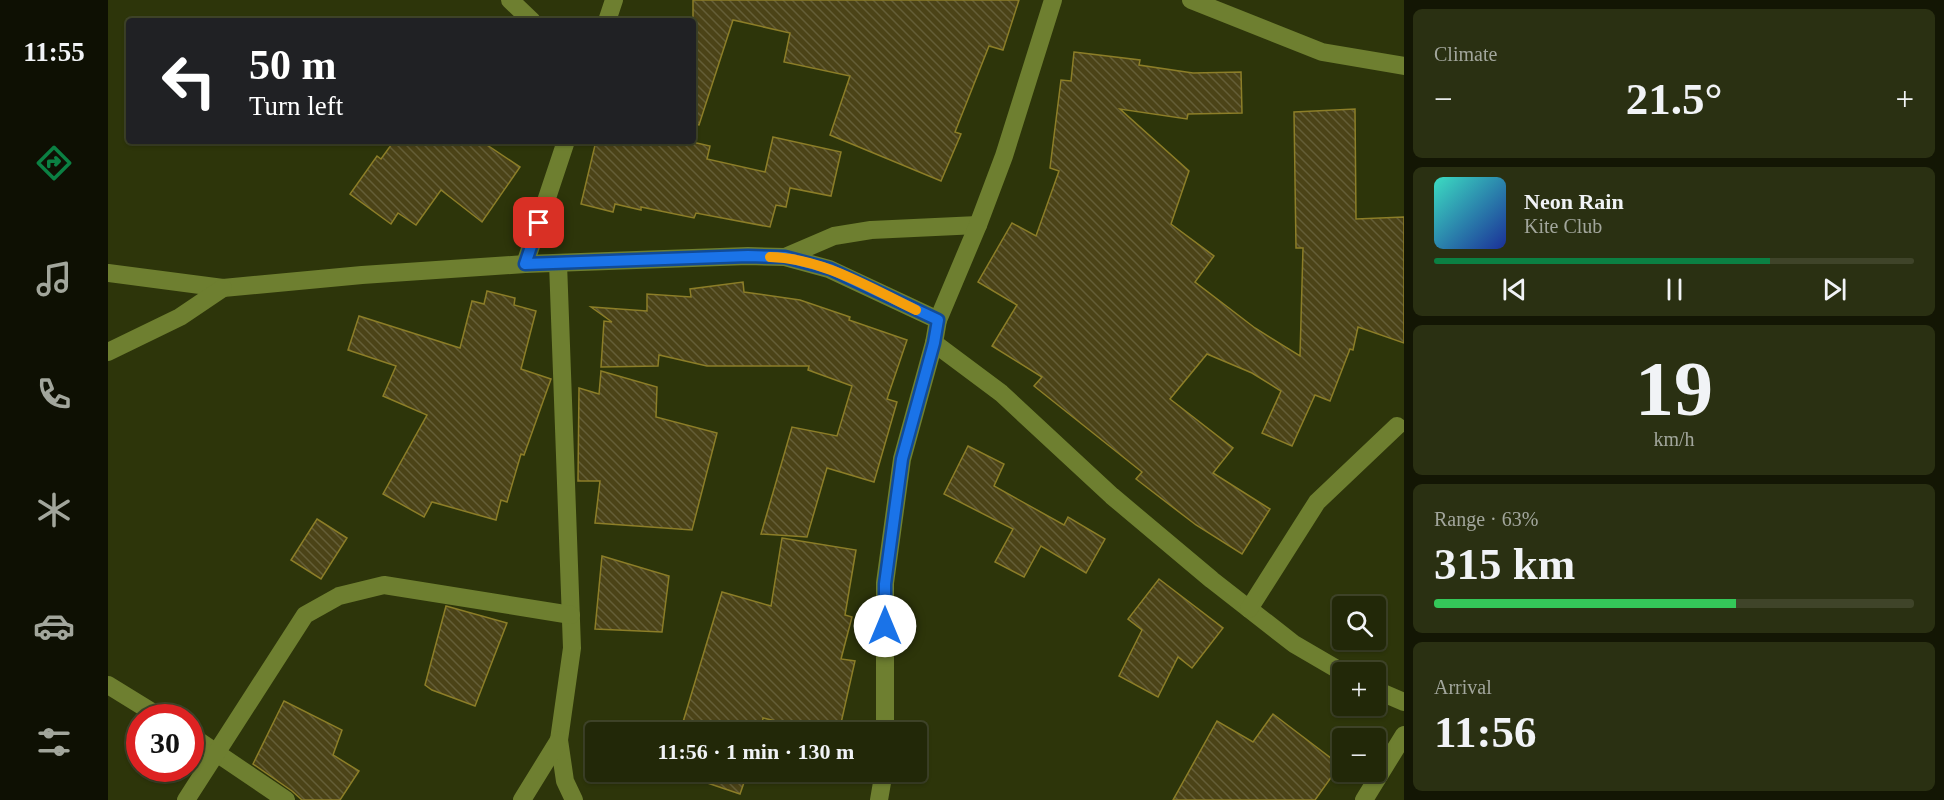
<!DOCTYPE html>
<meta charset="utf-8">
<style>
:root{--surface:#222808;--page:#2a3012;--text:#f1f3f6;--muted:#a2a69c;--line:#3f4429;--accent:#0b8043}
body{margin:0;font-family:Georgia,serif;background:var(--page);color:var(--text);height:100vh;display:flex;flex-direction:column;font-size:22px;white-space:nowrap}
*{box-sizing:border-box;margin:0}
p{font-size:20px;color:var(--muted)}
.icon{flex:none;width:33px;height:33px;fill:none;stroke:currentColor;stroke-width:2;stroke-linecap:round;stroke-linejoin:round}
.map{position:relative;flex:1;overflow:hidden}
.details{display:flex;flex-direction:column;gap:9px;padding:9px;background:#131604;width:540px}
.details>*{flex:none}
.banner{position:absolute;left:18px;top:18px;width:570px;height:126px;border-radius:6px;box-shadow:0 2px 4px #0004,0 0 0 2px var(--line);background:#202124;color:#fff;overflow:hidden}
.buttons{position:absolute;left:1224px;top:596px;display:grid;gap:12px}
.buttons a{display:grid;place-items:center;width:54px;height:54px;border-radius:6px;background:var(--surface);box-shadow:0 2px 4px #0004,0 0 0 2px var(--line);font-size:30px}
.speed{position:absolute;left:18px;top:704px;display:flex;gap:12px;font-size:30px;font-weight:700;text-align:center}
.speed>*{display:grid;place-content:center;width:78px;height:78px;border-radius:50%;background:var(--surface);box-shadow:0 2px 4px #0004,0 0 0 2px var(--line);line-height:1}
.speed .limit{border:9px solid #d22;background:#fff;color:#111}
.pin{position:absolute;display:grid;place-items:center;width:51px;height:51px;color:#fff;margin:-26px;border-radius:12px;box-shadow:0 3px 9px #0006}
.me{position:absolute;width:66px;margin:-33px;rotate:0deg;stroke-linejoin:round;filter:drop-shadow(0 0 4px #0008)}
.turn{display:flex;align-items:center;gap:21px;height:126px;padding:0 24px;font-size:27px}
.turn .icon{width:78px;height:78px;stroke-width:2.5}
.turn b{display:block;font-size:42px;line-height:51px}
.big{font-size:45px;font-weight:600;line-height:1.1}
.details .tile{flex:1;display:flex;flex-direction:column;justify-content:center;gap:9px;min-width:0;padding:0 21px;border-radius:9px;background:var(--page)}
.details .dial{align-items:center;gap:0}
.dial b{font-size:78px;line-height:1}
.song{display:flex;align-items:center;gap:18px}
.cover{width:72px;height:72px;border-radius:9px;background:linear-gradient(135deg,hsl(170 70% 55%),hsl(230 70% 35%))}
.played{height:6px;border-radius:3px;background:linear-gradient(90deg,var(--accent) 70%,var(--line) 70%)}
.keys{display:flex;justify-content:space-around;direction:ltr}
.heat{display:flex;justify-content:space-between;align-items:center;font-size:33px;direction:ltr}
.charge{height:9px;border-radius:4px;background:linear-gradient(90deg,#34c759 63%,var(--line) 0)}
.trip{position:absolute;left:477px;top:722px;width:342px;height:60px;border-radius:6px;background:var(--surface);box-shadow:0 2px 4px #0004,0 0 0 2px var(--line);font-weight:600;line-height:60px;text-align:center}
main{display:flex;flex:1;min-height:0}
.menu{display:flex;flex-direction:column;width:108px;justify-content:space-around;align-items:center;background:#0e1003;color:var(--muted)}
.menu .icon{width:42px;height:42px}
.menu .on{color:var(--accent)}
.menu b{font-size:27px;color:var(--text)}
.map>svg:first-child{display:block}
</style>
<main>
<nav class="menu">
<b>11:55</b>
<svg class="icon on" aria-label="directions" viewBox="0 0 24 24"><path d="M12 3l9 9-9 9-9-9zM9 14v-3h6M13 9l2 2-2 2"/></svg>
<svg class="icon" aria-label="music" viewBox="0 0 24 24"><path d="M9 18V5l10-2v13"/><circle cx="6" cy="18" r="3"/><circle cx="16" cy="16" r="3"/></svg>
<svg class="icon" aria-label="phone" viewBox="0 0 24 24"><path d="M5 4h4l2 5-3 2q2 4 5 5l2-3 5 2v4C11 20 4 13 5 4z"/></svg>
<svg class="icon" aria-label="climate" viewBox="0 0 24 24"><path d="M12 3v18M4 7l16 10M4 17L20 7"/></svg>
<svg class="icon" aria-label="car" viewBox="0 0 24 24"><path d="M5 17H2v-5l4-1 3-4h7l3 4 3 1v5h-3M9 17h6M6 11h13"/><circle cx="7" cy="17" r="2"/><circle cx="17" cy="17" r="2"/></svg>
<svg class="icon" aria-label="filters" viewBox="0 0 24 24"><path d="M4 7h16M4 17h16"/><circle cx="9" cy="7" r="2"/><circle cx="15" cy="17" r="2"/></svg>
</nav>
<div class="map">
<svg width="1296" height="800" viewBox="0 0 1296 800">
<defs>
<pattern id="building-back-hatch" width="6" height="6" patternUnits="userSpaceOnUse" patternTransform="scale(1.5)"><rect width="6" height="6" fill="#4b4317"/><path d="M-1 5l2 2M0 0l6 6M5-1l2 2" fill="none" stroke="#645e37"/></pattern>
</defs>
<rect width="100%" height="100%" fill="#2d350a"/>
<g fill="url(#building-back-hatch)" stroke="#8c7e28" stroke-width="1.5">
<polygon points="585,0 911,0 895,50 881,46 847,132 853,134 833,181 722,135 742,76 676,62 682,33 625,20 591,125 585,124"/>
<polygon points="966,52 1032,60 1031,65 1085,73 1133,72 1134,113 1080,114 1079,119 1012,109 1081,171 1063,224 1106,256 1087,282 1147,328 1192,356 1195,248 1188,248 1186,112 1247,109 1248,219 1296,217 1296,343 1250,327 1245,350 1242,349 1222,401 1207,395 1184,446 1154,433 1173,391 1144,373 1099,354 1062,399 1125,448 1105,473 1162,509 1134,554 1088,525 1028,479 1034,472 926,386 934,377 884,346 909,305 870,282 904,223 928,236 951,171 942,168 953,80 963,81"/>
<polygon points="665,137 733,152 723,196 682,188 678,207 668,205 662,227 588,213 586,218 533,207 533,210 507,204 505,212 473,204 488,141 580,141 602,146 599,159 657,172"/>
<polygon points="286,141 373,141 412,167 374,222 333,190 308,225 290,213 283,224 242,194 269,156 273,159"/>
<polygon points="635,282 636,292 692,300 742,317 741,320 799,340 779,399 789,402 766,482 719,468 699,537 653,534 684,427 729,436 744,386 700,370 701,366 599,366 551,355 550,366 493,367 496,321 504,322 483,307 539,311 539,294 583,297 582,289"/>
<polygon points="379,291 407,298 406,305 428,311 413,369 443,379 416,455 413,454 399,502 393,500 388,520 324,502 316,517 275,494 319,415 275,396 288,366 240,350 251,316 352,348 364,301 376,304"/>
<polygon points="493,371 549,387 548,417 609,433 584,530 487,523 492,481 470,481 471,388 491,394"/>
<polygon points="860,446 896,464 886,486 956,525 960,517 997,539 978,573 933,546 916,577 887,562 905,529 836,494"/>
<polygon points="209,519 239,538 213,579 183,560"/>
<polygon points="674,538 748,550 737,615 744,617 733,659 747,661 731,732 713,732 655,718 653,732 572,732 614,592 663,606"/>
<polygon points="494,556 561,576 554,632 487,629"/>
<polygon points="1051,579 1115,628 1084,668 1070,657 1050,697 1011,676 1034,630 1020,619"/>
<polygon points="338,606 399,623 367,706 324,690 317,685"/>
<polygon points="176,701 234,730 225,755 251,771 232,800 194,800 184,791 145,764"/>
<polygon points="1165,714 1232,765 1207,800 1065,800 1109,721 1145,742"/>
<polygon points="564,771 640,771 632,794"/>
</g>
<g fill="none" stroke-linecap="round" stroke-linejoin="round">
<g stroke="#6e7f30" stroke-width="18">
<polyline points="402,0 424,21"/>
<polyline points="1083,0 1214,52 1296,66"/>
<polyline points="499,21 506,0"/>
<polyline points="677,257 726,236 763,230 870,225"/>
<polyline points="450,263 464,648 451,740 457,781 466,800"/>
<polyline points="417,264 458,141"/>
<polyline points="0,273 115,288 254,275 417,264 640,256 677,257 721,269 830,320 826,343 893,393 1004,496 1104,580 1186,644 1234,672"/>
<polyline points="830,320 870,225 896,156 945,0"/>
<polyline points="0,352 72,317 115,288"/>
<polyline points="1141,609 1209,502 1289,426"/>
<polyline points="0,685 52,717"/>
<polyline points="1268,690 1296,702"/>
<polyline points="777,732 777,583 794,459 826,343"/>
<polyline points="82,735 178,800"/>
<polyline points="78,800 197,615 231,596 276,585 463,615"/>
<polyline points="414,800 451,740"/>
<polyline points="771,800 776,771"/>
<polyline points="1256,800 1296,735"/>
</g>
</g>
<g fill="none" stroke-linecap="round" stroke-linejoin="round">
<defs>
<polyline id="route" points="431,223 417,264 640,256 677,257 722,269 830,320 826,343 794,459 777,584 777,626"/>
</defs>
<use href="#route" stroke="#114b97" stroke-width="15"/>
<use href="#route" stroke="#1a73e8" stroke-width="10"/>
<path stroke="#f59e0b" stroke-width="10" d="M 662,257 C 714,258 762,288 808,310"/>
</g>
</svg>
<div class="buttons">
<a><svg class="icon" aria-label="search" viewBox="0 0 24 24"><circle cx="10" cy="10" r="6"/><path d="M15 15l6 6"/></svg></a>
<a>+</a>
<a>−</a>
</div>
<div class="speed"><div class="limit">30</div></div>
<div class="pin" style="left:431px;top:223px;background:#d93025"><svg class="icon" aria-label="arrive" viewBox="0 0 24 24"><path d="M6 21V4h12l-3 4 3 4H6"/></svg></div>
<svg class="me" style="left:777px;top:626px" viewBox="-20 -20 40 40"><circle r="19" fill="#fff"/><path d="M0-13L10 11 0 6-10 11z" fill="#1a73e8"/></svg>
<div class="trip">11:56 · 1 min · 130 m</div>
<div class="banner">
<div class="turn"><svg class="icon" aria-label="left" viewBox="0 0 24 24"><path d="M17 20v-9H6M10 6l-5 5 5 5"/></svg><div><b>50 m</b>Turn left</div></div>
</div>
</div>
<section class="details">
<div class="tile"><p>Climate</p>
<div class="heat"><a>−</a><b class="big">21.5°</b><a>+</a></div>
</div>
<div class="tile">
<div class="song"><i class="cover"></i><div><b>Neon Rain</b><p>Kite Club</p></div></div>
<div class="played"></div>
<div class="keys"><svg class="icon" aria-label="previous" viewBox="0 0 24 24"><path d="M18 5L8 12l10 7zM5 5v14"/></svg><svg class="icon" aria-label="pause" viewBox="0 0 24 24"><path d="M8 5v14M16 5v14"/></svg><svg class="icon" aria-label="next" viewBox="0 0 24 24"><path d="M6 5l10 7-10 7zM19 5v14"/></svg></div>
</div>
<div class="tile dial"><b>19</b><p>km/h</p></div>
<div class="tile"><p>Range · 63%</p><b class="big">315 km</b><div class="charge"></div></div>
<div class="tile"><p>Arrival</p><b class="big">11:56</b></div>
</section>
</main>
